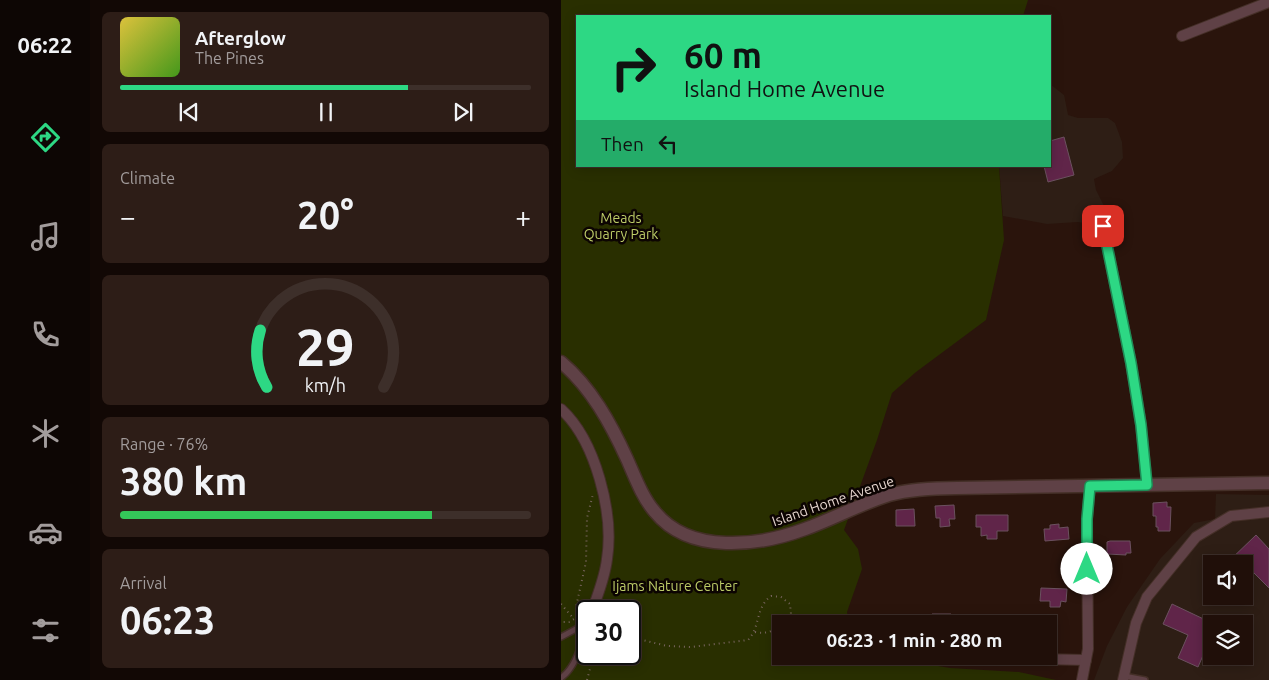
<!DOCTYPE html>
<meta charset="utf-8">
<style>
:root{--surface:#200f09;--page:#2d1d17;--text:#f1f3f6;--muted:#a29c9c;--line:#3d2f2a;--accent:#2dd884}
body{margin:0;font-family:Ubuntu,sans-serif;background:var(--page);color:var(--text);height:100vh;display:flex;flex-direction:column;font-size:19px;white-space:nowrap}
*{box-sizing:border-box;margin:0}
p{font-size:16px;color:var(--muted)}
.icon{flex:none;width:28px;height:28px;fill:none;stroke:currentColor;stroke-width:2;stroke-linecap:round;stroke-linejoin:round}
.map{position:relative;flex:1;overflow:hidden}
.side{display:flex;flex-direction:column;gap:12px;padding:12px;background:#120805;width:471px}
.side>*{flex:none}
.hud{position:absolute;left:15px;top:15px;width:475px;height:152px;border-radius:0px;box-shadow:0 2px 12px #0003,0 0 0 1px var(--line);background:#2dd884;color:#111;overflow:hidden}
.fabs{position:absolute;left:642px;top:555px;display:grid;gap:10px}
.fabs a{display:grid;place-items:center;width:50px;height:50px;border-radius:0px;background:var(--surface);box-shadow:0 2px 12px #0003,0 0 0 1px var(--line);font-size:25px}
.speed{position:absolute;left:15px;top:600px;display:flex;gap:10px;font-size:25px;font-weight:700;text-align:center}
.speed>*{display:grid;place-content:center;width:65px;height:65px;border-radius:50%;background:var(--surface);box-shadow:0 2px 12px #0003,0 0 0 1px var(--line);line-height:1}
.speed .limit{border:2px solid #111;border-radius:8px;background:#fff;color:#111}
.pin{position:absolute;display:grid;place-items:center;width:42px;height:42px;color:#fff;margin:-21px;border-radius:10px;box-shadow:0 2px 8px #0006}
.me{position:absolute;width:55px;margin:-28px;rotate:0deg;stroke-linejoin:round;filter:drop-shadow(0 0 4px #0008)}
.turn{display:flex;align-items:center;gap:18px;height:105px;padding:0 25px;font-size:22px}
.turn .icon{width:65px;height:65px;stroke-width:2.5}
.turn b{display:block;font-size:35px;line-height:42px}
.then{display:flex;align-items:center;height:48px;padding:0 25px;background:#0003;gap:10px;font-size:19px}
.big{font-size:38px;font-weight:600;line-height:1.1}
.side .card{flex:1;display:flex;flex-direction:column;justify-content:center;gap:8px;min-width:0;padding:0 18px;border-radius:8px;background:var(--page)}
.side .dial{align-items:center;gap:0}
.dial svg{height:130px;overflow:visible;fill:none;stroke:var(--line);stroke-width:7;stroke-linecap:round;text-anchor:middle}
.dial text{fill:var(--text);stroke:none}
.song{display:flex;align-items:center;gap:15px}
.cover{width:60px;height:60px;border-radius:8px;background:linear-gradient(135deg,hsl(50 70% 55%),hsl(100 70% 35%))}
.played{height:5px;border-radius:2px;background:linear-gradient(90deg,var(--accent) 70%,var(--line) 70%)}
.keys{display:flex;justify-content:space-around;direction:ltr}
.heat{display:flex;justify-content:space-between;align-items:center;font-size:28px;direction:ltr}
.charge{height:8px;border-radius:4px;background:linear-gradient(90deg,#34c759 76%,var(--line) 0)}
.trip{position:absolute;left:211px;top:615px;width:285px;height:50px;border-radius:0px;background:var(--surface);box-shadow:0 2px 12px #0003,0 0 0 1px var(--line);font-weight:600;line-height:50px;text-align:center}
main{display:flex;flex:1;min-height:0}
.dock{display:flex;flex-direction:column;width:90px;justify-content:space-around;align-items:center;background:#0d0604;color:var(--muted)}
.dock .icon{width:35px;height:35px}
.dock .on{color:var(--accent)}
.dock b{font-size:22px;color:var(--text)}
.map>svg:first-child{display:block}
</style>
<main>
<nav class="dock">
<b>06:22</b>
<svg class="icon on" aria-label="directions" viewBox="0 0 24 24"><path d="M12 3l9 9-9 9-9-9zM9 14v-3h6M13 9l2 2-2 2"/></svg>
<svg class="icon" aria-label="music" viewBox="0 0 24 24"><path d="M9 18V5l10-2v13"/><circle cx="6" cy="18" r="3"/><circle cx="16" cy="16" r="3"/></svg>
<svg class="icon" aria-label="phone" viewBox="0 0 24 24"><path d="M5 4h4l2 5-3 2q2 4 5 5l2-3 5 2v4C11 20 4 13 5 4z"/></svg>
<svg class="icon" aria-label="climate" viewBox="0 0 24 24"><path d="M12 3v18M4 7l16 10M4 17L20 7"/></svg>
<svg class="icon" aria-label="car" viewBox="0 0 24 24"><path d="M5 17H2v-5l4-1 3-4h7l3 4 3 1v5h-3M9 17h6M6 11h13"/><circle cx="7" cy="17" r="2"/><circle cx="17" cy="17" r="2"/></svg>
<svg class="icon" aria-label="filters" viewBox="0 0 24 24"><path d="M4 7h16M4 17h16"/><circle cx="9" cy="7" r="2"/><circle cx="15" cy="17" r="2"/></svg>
</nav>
<section class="side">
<div class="card">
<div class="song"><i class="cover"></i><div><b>Afterglow</b><p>The Pines</p></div></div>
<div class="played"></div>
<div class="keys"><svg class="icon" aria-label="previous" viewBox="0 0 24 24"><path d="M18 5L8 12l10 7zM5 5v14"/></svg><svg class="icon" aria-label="pause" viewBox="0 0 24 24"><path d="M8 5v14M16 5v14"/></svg><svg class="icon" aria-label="next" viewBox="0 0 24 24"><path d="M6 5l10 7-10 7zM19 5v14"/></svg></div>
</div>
<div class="card"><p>Climate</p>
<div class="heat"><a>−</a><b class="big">20°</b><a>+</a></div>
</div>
<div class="card dial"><svg viewBox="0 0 100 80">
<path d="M14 69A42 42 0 1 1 86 69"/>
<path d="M14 69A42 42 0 0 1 10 34" stroke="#2dd884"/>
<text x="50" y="56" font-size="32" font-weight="700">29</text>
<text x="50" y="72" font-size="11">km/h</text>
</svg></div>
<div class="card"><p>Range · 76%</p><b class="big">380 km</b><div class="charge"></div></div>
<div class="card"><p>Arrival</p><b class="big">06:23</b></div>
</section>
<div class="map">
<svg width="708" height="680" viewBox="0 0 708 680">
<rect width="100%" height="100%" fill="#2a140c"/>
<g fill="#2e1e15" fill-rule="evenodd">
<polygon points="489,84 503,95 507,115 517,118 547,118 554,123 561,142 562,158 551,171 533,179 535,190 545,210 545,217 534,225 517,222 486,224 442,216 438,166 489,166"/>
<path d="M 655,494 L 708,495 L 708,680 L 533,680 L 546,646 L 566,607 L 599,559 L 633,523 L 654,519 ZM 651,564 L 684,564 L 684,596 L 651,596 ZM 651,624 L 684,624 L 684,656 L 651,656 Z"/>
</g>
<path fill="#292f00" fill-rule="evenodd" d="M 0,0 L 467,0 L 462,16 L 16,16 L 16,166 L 438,166 L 443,240 L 425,320 L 355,372 L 331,393 L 316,440 L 283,530 L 297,549 L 301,569 L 286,612 L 288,624 L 220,624 L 220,656 L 318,656 L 389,668 L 458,672 L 495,680 L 0,680 ZM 26,611 L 69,611 L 69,654 L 26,654 Z"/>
<g fill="#602549" stroke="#6b515f">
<polygon points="503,137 513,175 487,182 483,166 489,166 489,141"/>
<polygon points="606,502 606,507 610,507 609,531 597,531 597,527 595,527 595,516 592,516 592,503"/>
<polygon points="393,505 394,519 388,519 389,526 379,527 379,518 375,518 374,506"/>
<polygon points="353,509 354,526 335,526 335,510"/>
<polygon points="415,515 447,515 447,531 436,531 436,539 426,539 426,535 420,536 420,527 415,527"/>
<polygon points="498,524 498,528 507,527 508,539 484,541 483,529 489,529 489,525"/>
<polygon points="695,535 708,549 708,588 690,570 684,576 684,564 665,564"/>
<polygon points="549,541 569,541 570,553 565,553 565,555 546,554 546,542"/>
<polygon points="480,588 506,589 505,602 500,601 499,607 489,607 489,601 479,601"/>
<polygon points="611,604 651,623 651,646 647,644 637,667 617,658 627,635 602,624"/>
<polygon points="371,614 390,614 389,624 371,624"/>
<rect x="339" y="615" width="17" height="9"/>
</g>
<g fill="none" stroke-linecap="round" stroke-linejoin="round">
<defs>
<g id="service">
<polyline points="0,637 26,623"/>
<polyline points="563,676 584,680"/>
<path d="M 0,678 C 16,666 20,644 26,626"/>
</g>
<g id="minor">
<polyline points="621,36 708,2"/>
<polyline points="542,226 570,363 580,425 586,485"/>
<path d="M 0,409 C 35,441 53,514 46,559 C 44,577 37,594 31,611"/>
<polyline points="349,656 525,660"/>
<polyline points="521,680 527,649 526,519 529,486"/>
<polyline points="562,680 575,623 586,597 635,537 670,516 708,512"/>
</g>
<path id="tertiary" d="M 0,362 C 30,387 50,424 66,459 C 74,477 81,497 94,512 C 129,555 198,546 244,529 C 272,519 299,504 328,495 C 350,489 373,488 396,488 L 708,483"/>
</defs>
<use href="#service" stroke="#442f27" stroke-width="8"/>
<use href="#minor" stroke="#442f27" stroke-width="12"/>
<use href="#tertiary" stroke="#442f27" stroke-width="15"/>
<g stroke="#78655d" stroke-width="2" stroke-dasharray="1 4" stroke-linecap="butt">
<polyline points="0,604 13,619 8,622 0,622"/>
<polyline points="23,615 16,613 15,607 25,562 26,518 32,494"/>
<path d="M 194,632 C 205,634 212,632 220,624"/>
<path d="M 69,637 L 106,646 L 130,647 L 187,640 C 200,626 194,608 210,596 L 220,597 L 229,604 L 230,614 L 220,624"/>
<polyline points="26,680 33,654"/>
</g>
<use href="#service" stroke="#5f4146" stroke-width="5"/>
<use href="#minor" stroke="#5f4146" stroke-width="10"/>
<use href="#tertiary" stroke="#5f4146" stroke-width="12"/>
</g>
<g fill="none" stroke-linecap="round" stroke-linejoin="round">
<defs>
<polyline id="route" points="526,569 526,519 529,486 586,485 580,425 570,363 542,226"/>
</defs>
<use href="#route" stroke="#1d8c56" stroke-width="12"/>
<use href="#route" stroke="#2dd884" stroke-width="9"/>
</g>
<g text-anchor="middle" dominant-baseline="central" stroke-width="5" stroke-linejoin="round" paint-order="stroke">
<g font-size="14" fill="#bccb67" stroke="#0c0402">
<text x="60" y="218">Meads<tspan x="60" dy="16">Quarry Park</tspan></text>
<text x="114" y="586">Ijams Nature Center</text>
</g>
<g font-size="14" fill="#e5d5ce" stroke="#0c0402">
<text transform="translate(272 501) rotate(-19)">Island Home Avenue</text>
</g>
</g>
</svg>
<div class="fabs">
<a><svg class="icon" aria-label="sound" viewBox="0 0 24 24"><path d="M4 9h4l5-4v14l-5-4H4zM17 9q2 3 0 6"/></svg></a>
<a><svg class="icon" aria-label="layers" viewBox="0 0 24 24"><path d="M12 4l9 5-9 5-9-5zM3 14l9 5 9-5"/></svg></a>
</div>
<div class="speed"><div class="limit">30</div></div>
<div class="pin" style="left:542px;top:226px;background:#d93025"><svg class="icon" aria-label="arrive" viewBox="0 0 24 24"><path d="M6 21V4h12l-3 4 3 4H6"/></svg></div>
<svg class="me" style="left:526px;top:569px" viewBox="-20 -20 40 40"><circle r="19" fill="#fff"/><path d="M0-13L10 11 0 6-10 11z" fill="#2dd884"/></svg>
<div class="trip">06:23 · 1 min · 280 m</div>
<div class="hud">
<div class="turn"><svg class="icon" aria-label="right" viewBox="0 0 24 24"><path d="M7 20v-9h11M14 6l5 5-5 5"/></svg><div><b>60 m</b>Island Home Avenue</div></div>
<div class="then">Then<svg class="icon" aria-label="left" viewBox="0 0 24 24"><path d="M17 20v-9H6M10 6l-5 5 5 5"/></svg></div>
</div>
</div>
</main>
